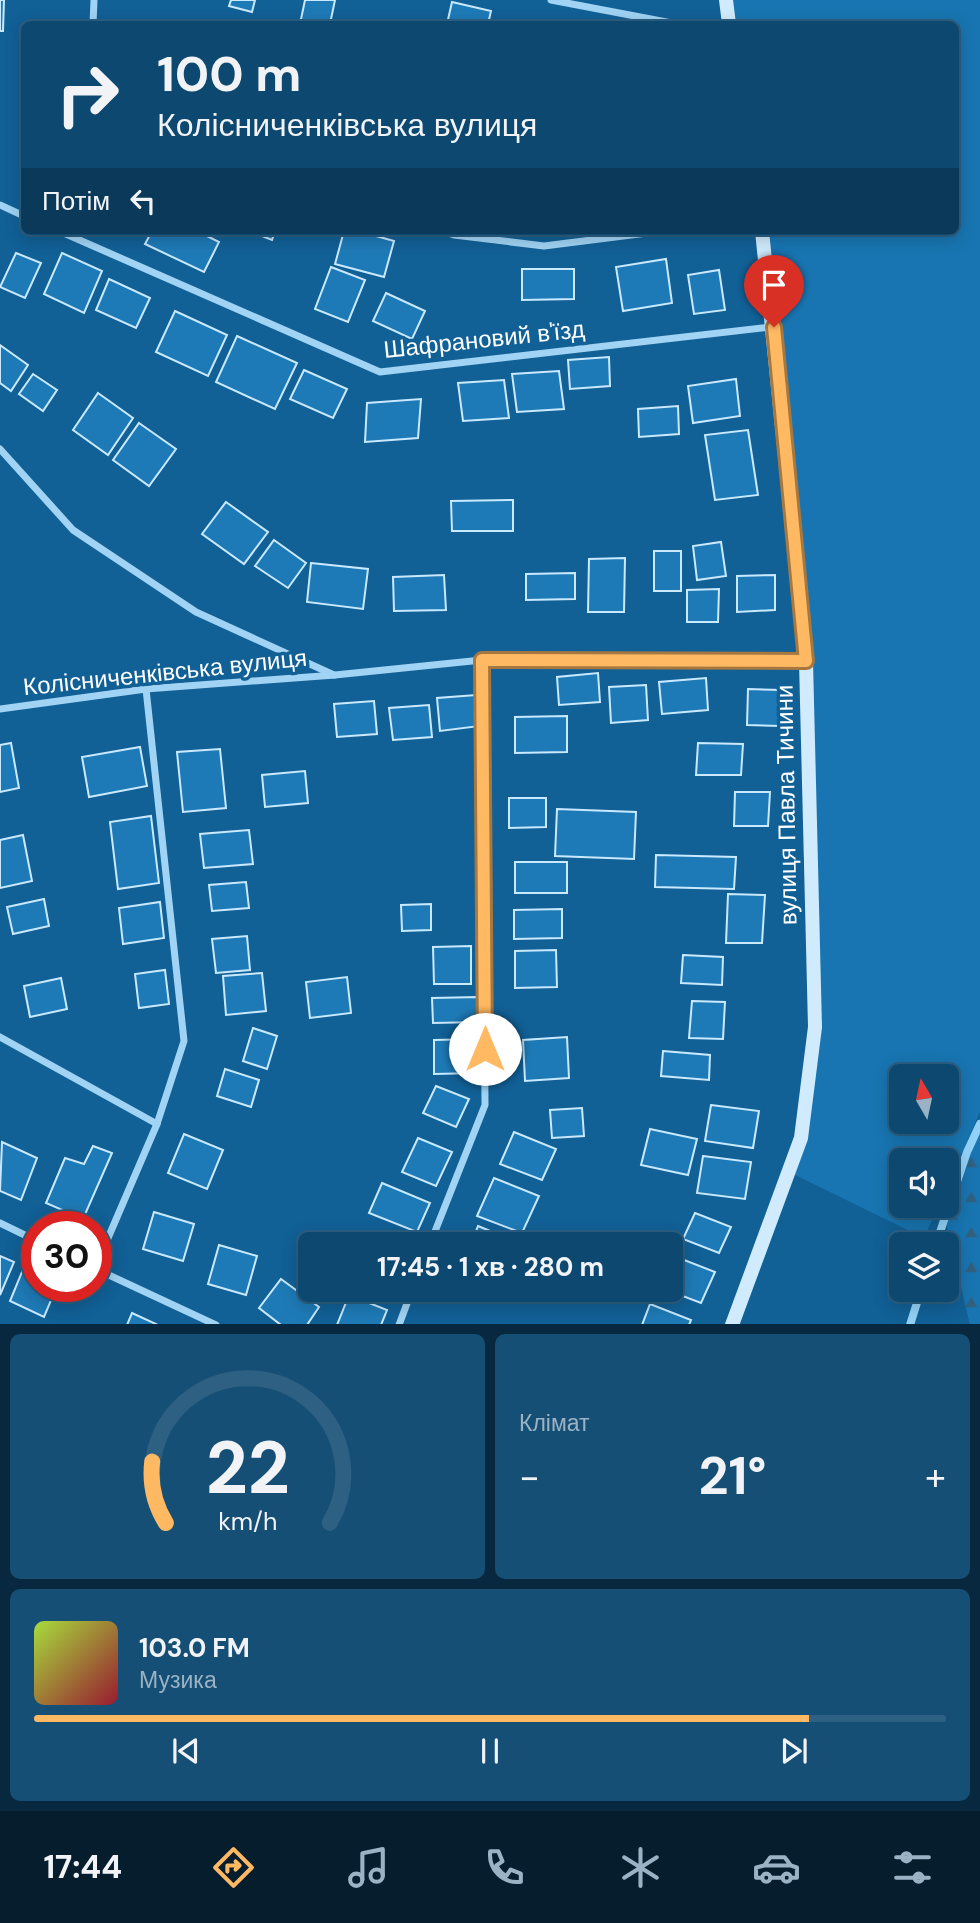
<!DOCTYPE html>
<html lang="uk">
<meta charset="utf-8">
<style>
:root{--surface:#0d4870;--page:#164f75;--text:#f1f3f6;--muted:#9ab2c3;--line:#2d6083;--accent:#ffb963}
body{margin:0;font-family:"DM Sans",sans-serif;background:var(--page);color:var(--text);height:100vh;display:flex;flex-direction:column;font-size:26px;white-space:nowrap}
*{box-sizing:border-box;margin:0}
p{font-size:23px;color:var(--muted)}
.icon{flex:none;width:38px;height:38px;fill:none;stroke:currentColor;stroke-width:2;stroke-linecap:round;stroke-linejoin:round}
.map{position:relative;height:1324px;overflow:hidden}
.panel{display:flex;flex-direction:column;gap:10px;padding:10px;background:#07283e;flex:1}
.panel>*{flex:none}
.guide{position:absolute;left:21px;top:21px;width:938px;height:214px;border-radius:10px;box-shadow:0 4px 18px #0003,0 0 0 2px var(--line);background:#0d4870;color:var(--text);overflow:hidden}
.needle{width:46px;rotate:351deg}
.buttons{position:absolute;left:889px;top:1064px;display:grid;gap:14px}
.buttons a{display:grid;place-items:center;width:70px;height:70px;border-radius:10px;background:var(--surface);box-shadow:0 4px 18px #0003,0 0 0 2px var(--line);font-size:35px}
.speed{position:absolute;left:21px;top:1211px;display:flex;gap:14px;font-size:35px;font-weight:700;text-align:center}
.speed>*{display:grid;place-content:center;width:91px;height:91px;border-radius:50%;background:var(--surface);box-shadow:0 4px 18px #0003,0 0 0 2px var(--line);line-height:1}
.speed .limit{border:10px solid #d22;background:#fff;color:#111}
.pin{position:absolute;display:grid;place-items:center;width:60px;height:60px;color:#fff;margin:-72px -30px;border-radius:50% 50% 50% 0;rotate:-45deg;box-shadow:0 0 7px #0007}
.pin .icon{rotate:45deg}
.me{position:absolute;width:77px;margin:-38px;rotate:0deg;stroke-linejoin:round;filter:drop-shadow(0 0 5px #0008)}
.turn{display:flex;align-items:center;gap:24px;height:147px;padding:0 21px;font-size:32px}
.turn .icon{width:91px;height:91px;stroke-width:2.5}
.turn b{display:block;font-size:49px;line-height:60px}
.then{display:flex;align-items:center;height:66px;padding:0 21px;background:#0003;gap:14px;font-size:26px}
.big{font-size:52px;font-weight:700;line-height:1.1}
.panel .widget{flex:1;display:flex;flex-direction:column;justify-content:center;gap:10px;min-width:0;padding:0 24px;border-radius:10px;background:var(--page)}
.panel .dial{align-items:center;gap:0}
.dial svg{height:182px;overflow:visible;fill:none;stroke:var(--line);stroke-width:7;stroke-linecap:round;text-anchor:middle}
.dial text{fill:var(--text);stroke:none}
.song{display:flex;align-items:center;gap:21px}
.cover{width:84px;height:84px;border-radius:10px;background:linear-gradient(135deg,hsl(80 70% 55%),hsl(350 70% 35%))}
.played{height:7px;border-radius:4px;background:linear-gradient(90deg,var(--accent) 85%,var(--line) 85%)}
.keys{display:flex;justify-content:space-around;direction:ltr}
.heat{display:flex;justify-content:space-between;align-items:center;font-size:38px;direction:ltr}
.panel .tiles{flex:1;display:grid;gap:10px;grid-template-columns:1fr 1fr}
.widget:last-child{grid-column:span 2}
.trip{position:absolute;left:298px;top:1232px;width:385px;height:70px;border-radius:10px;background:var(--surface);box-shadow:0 4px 18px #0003,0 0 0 2px var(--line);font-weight:700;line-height:70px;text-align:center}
.menu{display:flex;height:112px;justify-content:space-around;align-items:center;background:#051d2d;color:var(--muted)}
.menu .icon{width:49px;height:49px}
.menu .current{color:var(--accent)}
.menu b{font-size:32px;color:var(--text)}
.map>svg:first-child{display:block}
</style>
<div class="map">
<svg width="980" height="1325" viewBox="0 0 980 1325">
<defs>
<pattern id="forest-firs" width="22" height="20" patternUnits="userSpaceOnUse" patternTransform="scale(1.75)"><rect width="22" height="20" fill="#1875b1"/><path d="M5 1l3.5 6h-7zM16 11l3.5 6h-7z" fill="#32607e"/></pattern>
</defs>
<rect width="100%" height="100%" fill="#116096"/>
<path fill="#1875b1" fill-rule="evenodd" d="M 731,0 L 980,0 L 980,1112 L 947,1186 L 947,1160 L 901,1160 L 901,1206 L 938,1206 L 924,1238 L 789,1172 L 815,1027 L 806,661 L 762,231 L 956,231 L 956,24 L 734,24 ZM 901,1076 L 947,1076 L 947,1122 L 901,1122 Z"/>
<polygon fill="url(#forest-firs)" points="980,1118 980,1324 970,1325 942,1206 947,1206 947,1192"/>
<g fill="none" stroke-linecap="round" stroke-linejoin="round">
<g stroke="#92d1f7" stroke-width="8">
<polyline points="936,1244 967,1152 980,1124"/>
<polyline points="910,1325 921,1290"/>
</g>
</g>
<g fill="#1e7ab6" stroke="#c8e9fe" stroke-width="2">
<polygon points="0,0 4,0 3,31 0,31"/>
<polygon points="231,0 255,0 252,12 229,6"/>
<polygon points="305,0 335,0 330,24 300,24"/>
<polygon points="452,2 491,11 488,24 447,24"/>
<polygon points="152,231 197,231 219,242 204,272 145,244"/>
<polygon points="249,231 275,231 272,240"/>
<polygon points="344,231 358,231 394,241 384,277 335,264"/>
<polygon points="16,253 41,263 25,298 0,287"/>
<polygon points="62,253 102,271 84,313 44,294"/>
<polygon points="666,259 672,303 623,311 616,267"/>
<polygon points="331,267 365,280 348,322 315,309"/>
<polygon points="522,269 574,269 574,299 522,300"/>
<polygon points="719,270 725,310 694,314 688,275"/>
<polygon points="109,279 150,298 136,328 96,310"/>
<polygon points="386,293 425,311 412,339 373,321"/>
<polygon points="175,311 227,335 208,376 156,352"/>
<polygon points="237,336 297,363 275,409 216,382"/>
<polygon points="0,345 28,365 11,391 0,383"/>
<polygon points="609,357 610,386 570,389 568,360"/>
<polygon points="304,370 347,389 333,418 290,399"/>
<polygon points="559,371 564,409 517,412 512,374"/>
<polygon points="33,374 57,390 43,411 19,394"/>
<polygon points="736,379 740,416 693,423 688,386"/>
<polygon points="504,380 509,418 463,421 458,383"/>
<polygon points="98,393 133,418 108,455 73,430"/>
<polygon points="421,399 418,438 365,442 367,403"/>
<polygon points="678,406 679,434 639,437 638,409"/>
<polygon points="139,423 176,449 149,486 113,460"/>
<polygon points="748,430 758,495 715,500 705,435"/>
<polygon points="513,500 513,531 452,531 451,501"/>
<polygon points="226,502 268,532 244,564 202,534"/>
<polygon points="274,540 306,563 288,588 255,566"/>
<polygon points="721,542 726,576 697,580 693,546"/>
<rect x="654" y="551" width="27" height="40"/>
<polygon points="625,558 624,612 588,612 589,559"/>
<polygon points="311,563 368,569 363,609 307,602"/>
<polygon points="575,573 575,599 526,600 526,574"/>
<polygon points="444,575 446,610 394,611 393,577"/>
<polygon points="775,575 775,610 737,612 737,576"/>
<polygon points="719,589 718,622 687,622 687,590"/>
<polygon points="598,673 600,702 559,705 557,677"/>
<polygon points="706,678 708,710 662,714 659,682"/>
<polygon points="646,685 648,720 611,723 609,687"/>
<polygon points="748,689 781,690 780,726 747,725"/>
<polygon points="476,695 480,726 440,731 437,698"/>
<polygon points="374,701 377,734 337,737 334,704"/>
<polygon points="429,705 432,737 393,740 389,708"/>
<polygon points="567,716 567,752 515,753 515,717"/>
<polygon points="11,743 19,788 0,792 0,745"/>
<polygon points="698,743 743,744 741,775 696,775"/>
<polygon points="140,747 147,786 89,797 82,757"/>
<polygon points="220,749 226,808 183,812 177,752"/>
<polygon points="305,771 308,803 265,807 262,775"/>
<polygon points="735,792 770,792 768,826 734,826"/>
<polygon points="509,798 546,798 546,827 509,828"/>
<polygon points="557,809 636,812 634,859 555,856"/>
<polygon points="151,816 159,883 118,889 110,822"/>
<polygon points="249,830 253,864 204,868 200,834"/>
<polygon points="23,835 32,881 0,888 0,840"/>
<polygon points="656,855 736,857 734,889 655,887"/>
<rect x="515" y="862" width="52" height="31"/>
<polygon points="246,882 249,908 212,911 209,885"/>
<polygon points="728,894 765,895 762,943 726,943"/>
<polygon points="44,899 49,926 13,934 7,907"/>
<polygon points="160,902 164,938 123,944 119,908"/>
<polygon points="431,904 431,930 402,931 401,905"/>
<polygon points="562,909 562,938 514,939 514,910"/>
<polygon points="247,936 250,970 216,973 212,939"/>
<polygon points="471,946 471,984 434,984 433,947"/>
<polygon points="556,950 557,987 515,988 515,951"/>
<polygon points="683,955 723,957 722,985 681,983"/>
<polygon points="165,970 169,1004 139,1008 135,974"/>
<polygon points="262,973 266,1011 226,1015 223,976"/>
<polygon points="347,977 351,1013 310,1018 306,982"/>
<polygon points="61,978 67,1009 30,1017 24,986"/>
<polygon points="478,997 479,1022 433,1023 432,998"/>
<polygon points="692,1001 725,1002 723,1039 689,1038"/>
<polygon points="253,1028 277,1036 267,1069 243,1061"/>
<polygon points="567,1037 569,1078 525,1081 523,1040"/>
<polygon points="477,1039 478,1073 434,1074 434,1040"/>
<polygon points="663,1051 710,1055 709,1080 661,1076"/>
<polygon points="225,1069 259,1080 251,1107 217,1096"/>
<polygon points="436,1086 469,1099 456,1127 423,1113"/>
<polygon points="711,1105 759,1111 753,1148 705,1141"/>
<polygon points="582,1108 584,1136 552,1138 550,1110"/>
<polygon points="650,1129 697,1139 688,1175 641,1165"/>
<polygon points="514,1132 556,1149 542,1180 500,1164"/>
<polygon points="184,1134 223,1150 207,1189 168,1173"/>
<polygon points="418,1138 452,1152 436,1186 402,1172"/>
<polygon points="2,1142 37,1158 21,1200 0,1191"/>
<polygon points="93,1146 112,1153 83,1219 46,1203 65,1158 84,1164"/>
<polygon points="703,1156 751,1162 745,1199 697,1193"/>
<polygon points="494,1178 539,1196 522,1233 477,1216"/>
<polygon points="382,1183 430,1203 417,1232 369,1213"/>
<polygon points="154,1212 194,1224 183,1261 143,1249"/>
<polygon points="695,1213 731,1227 719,1253 683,1239"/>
<polygon points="478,1226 512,1240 510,1244 471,1244"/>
<polygon points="219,1245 257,1256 246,1295 208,1284"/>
<polygon points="0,1256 14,1262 0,1295"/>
<polygon points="679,1258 715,1272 701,1303 667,1290 670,1290 670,1279"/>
<polygon points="24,1267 37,1273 37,1286 57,1286 44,1317 10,1301"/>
<polygon points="281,1279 319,1307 307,1325 281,1325 259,1308"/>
<polygon points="349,1295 387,1310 381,1325 337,1325"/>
<polygon points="650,1304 691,1320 689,1325 642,1325"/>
<polygon points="132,1313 158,1325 127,1325"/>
</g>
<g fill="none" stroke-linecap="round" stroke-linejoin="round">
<g stroke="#a0d3f4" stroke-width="7">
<polyline points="551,0 677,24"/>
<polyline points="93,24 94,0"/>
<polyline points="0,205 24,216"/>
<polyline points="59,231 380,372 771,327"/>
<polyline points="441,231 454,235 544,246 663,231"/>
<polyline points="0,449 73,530 196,612 334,675"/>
<polyline points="0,709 146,689 335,675 482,660 806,661"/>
<polyline points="0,1037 157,1124"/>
<polyline points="0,1223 37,1241"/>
<polyline points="430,1244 485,1105 482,660"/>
<polyline points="96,1266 157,1124 184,1041 146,689"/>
<polyline points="96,1269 216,1325"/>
<polyline points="399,1325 412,1290"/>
</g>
<g stroke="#d0ebfd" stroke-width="14">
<polyline points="726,0 729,24"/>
<polyline points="732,1325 801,1138 815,1027 806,661 762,231"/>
</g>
</g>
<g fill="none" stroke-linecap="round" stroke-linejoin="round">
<defs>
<polyline id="route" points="485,1049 482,660 806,661 774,327"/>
</defs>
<use href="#route" stroke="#a67840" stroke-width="18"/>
<use href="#route" stroke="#ffb963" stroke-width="12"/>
</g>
<g text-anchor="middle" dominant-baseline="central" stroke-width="7" stroke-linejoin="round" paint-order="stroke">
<g font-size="24" fill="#fff" stroke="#116096">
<text transform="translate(484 339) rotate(-6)">Шафрановий в'їзд</text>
<text transform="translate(165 672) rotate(-6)">Колісниченківська вулиця</text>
<text transform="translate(786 805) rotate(-91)">вулиця Павла Тичини</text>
</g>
</g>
</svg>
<div class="buttons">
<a><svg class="needle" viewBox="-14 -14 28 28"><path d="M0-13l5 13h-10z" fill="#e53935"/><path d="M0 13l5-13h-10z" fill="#9ab2c3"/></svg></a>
<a><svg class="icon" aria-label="sound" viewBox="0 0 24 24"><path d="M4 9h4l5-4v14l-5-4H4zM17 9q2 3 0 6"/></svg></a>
<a><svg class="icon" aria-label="layers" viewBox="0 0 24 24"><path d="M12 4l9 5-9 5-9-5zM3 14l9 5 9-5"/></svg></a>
</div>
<div class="speed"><div class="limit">30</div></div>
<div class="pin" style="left:774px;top:327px;background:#d93025"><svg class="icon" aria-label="arrive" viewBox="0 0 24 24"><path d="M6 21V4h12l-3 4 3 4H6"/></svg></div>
<svg class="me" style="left:485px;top:1049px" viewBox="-20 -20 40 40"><circle r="19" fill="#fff"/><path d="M0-13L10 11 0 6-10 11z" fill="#ffb963"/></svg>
<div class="trip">17:45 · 1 хв · 280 m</div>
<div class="guide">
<div class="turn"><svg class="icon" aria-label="right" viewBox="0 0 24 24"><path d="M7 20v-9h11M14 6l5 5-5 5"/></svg><div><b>100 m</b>Колісниченківська вулиця</div></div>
<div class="then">Потім<svg class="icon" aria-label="left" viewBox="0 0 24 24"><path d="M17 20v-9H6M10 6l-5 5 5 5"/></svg></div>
</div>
</div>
<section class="panel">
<div class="tiles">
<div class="widget dial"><svg viewBox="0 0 100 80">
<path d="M14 69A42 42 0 1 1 86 69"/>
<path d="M14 69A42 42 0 0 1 8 42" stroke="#ffb963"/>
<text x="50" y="56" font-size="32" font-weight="700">22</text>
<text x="50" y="72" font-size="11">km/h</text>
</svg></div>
<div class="widget"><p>Клімат</p>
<div class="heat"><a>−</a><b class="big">21°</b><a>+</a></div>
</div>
<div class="widget">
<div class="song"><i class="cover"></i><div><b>103.0 FM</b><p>Музика</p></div></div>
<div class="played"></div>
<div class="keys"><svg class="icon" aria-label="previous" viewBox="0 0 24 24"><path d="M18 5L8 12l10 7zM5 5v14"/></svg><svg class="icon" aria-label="pause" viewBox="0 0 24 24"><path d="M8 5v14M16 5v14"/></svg><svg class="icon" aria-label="next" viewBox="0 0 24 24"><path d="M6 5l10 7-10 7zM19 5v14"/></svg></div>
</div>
</div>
</section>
<nav class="menu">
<b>17:44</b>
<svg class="icon current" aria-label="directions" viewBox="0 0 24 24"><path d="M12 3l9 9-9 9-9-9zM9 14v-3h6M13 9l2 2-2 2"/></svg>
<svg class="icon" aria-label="music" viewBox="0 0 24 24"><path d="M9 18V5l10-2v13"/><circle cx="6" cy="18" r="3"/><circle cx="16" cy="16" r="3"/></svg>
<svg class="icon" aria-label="phone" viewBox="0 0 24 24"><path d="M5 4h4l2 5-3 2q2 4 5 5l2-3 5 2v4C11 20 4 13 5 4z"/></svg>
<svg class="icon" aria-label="climate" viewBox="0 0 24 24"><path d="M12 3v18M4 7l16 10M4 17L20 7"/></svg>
<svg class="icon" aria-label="car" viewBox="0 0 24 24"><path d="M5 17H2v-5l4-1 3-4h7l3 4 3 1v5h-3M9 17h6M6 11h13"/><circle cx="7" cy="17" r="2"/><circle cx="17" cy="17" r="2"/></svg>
<svg class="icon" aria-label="filters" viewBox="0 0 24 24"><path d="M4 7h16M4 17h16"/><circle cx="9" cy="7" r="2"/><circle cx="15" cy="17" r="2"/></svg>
</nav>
